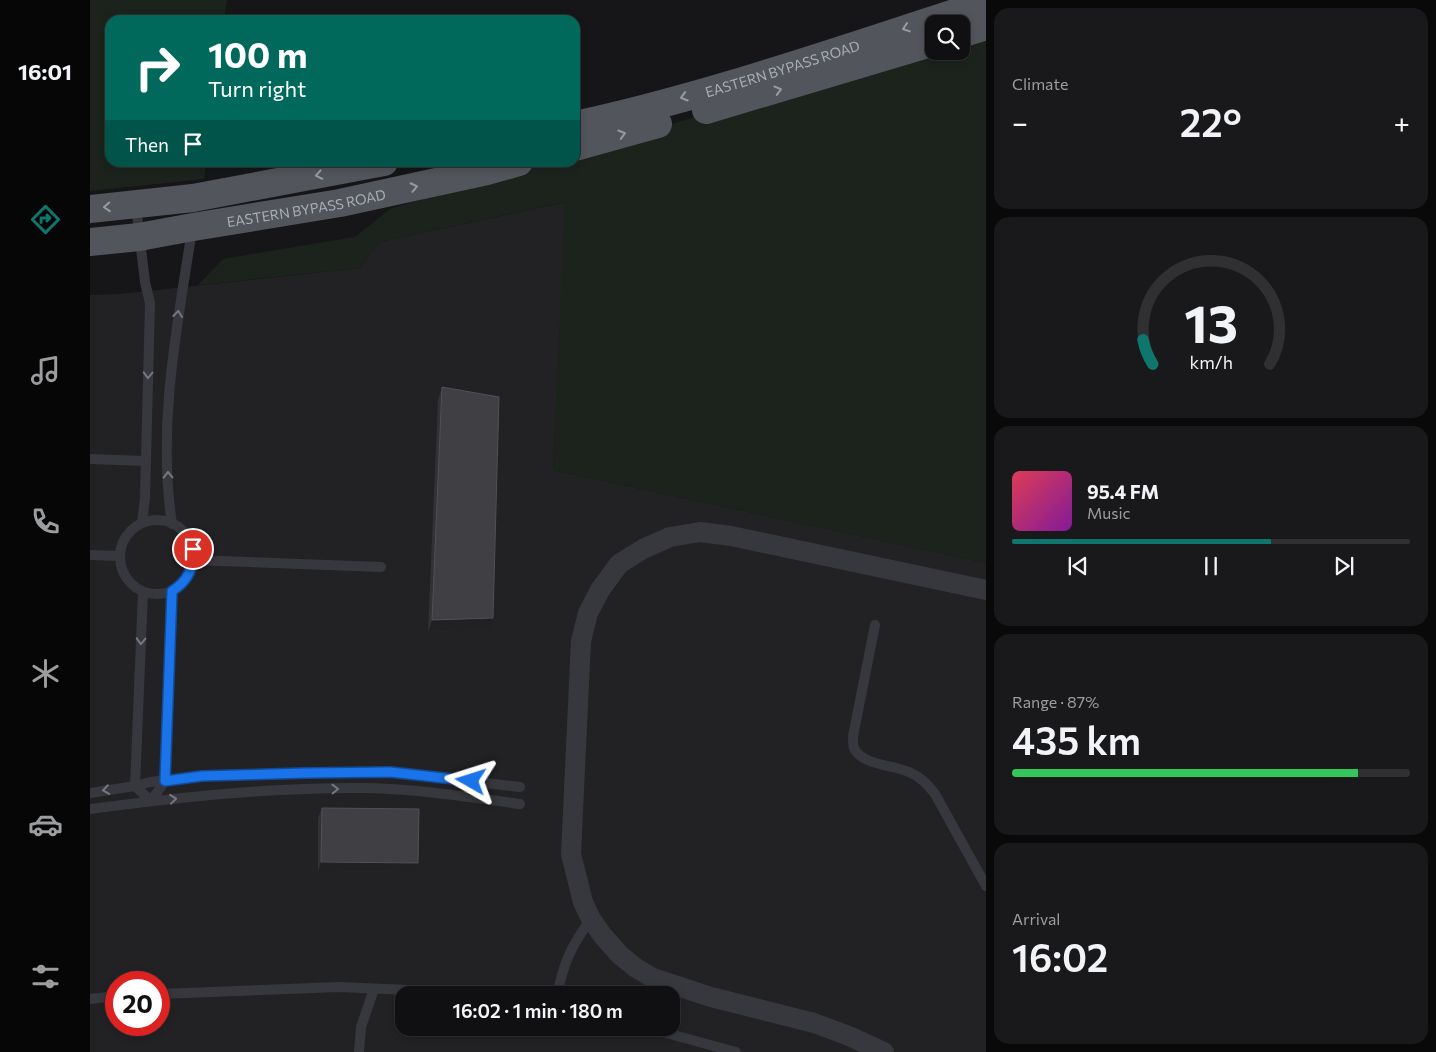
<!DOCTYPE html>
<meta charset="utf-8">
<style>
:root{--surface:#101012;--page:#19191b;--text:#f1f3f6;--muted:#9c9d9f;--line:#303032;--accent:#0f766e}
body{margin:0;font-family:Commissioner,sans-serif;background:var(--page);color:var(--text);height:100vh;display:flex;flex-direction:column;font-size:19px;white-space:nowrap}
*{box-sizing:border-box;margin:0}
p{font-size:16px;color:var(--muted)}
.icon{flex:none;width:28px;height:28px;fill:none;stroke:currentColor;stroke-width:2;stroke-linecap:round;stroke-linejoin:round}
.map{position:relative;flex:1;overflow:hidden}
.side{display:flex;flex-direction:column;gap:8px;padding:8px;background:#09090a;width:450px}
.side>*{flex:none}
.guide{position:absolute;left:15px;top:15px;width:475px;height:152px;border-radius:15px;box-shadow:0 2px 8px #0003,0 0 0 1px var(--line);background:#00695c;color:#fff;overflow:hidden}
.fabs{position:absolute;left:835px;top:15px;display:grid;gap:10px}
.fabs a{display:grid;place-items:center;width:45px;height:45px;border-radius:10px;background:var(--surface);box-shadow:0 2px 8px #0003,0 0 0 1px var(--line);font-size:25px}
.speed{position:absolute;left:15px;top:971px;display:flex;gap:10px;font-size:25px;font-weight:700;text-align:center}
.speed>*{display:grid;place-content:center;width:65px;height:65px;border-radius:50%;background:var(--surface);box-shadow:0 2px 8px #0003,0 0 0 1px var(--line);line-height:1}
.speed .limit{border:8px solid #d22;background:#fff;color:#111}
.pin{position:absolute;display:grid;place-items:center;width:42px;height:42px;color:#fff;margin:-21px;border:2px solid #fff;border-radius:50%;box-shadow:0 1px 5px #0007}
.me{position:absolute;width:55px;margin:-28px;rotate:276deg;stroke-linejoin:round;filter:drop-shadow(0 0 4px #0008)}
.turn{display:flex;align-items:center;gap:18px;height:105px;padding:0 20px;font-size:22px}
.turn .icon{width:65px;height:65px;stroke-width:2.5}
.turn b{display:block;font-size:35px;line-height:42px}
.then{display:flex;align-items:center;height:48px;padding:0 20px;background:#0003;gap:10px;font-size:19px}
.big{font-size:38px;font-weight:600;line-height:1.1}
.side .tile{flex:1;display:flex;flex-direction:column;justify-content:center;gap:8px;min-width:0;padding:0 18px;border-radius:15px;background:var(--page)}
.side .dial{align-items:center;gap:0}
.dial svg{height:130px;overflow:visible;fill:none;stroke:var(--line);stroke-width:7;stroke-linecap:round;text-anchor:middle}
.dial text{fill:var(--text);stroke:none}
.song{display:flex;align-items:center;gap:15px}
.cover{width:60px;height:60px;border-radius:8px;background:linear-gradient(135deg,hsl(350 70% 55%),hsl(290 70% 35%))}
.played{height:5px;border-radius:2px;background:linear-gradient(90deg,var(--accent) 65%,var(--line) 65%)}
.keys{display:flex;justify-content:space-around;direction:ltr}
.heat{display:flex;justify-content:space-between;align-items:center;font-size:28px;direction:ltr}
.charge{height:8px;border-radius:4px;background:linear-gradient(90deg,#34c759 87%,var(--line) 0)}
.trip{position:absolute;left:305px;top:986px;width:285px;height:50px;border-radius:15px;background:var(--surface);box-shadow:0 2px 8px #0003,0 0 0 1px var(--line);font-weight:600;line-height:50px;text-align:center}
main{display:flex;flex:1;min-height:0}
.tab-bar{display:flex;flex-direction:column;width:90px;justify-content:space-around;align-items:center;background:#060607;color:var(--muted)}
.tab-bar .icon{width:35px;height:35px}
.tab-bar .on{color:var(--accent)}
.tab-bar b{font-size:22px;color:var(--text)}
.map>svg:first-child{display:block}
</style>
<main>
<nav class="tab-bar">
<b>16:01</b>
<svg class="icon on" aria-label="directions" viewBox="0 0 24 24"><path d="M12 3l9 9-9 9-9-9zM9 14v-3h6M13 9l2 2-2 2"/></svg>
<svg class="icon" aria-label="music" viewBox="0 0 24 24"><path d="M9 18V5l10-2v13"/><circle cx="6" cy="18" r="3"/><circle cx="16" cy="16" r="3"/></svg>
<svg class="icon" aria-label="phone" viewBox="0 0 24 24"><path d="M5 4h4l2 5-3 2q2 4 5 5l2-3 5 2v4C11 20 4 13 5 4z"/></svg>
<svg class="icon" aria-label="climate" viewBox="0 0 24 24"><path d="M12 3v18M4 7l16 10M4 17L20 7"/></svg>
<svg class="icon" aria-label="car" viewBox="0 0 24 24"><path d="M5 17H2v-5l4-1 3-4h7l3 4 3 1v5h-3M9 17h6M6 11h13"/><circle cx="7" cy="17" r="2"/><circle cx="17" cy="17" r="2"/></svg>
<svg class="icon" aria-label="filters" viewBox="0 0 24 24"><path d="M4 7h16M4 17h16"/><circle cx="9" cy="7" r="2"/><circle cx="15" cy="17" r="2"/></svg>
</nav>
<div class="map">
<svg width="896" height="1052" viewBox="0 0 896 1052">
<rect width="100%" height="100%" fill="#161618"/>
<path fill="#222225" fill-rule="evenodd" d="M 476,202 L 463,470 L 896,563 L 896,1052 L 0,1052 L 0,295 L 30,294 L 270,268 L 289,242 ZM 26,982 L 69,982 L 69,1025 L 26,1025 ZM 314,995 L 581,995 L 581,1028 L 314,1028 Z"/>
<g fill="#1c231d">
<polygon points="0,0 137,0 134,20 20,20 20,162 116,163 114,179 0,191"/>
<polygon points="896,29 896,563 463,470 475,202 289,242 270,268 108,285 133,259 265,237 300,209 454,163 485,162 485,153 844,45 844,51 871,51 871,37"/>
</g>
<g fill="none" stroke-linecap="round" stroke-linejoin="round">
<g stroke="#37383d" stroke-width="10">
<polyline points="46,206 55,282 60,303 55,498 52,523"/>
<polyline points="0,459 56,461"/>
<circle cx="67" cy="557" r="37"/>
<path d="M 82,524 C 67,426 87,327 102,230"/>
<polyline points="0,555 30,556"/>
<polyline points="104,560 291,567"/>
<polyline points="53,592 45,786 61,801 75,781 82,591"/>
<path d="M 785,625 L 763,736 C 763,740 763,745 764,748 C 772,766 806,765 821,773 C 832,778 838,785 845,794 L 896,886"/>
<polyline points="0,793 45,786 60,782 112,776 216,773 300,772 430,787"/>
<path d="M 0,809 C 92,797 183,787 276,788 C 328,789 379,797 430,804"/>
<polyline points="69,994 249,987 365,992 398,995"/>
<path d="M 467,995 C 474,962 481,946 501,919"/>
<polyline points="0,999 26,996"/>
<polyline points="558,1028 646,1052"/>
<polyline points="269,1052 271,1027 284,989"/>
</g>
<polyline stroke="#37383d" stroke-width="20" points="794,1052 759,1036 724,1023 621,997 563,978 546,968 530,955 513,936 501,919 493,902 481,854 491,641 498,613 510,590 529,564 553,549 580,537 610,532 641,536 896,590"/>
<g stroke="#53555c" stroke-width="28">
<polyline points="871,34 896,26"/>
<polyline points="616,110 844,42"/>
<path id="s1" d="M 485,125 C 624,95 760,46 896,3"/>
<polyline points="485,147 568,124"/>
<polyline points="0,209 103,198 294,162"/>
<path id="s2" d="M 0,242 L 49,237 L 103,227 L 250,203 L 397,171 L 429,162"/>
</g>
</g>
<g fill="#323236">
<polygon points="352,387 398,630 338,632 348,400"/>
<polygon points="232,808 324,872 228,871 228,818"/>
</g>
<g fill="#212124">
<polygon points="403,618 398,630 338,632 342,620"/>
<polygon points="231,862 328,863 324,872 228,871"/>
</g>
<g fill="#3f3f44" stroke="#4f5156">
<polygon points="352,387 409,397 403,618 342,620"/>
<polygon points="232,808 329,809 328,863 231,862"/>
</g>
<defs><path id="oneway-chevron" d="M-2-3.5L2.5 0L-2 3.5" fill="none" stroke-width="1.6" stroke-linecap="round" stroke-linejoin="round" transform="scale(1.25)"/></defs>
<g stroke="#979ba6">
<use href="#oneway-chevron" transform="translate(816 28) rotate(162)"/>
<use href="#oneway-chevron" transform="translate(688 90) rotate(-16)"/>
<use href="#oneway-chevron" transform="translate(594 97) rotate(163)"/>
<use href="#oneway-chevron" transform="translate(532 134) rotate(-16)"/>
<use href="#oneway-chevron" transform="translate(229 175) rotate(169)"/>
<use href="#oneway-chevron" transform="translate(324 187) rotate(-12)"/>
<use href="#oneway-chevron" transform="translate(17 207) rotate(176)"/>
</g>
<g stroke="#757881">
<use href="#oneway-chevron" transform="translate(88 314) rotate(-83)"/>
<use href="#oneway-chevron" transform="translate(58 375) rotate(92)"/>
<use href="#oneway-chevron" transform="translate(78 475) rotate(-91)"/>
<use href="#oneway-chevron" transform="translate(51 641) rotate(92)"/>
<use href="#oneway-chevron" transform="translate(245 789) rotate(-1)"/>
<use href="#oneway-chevron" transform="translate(16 790) rotate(171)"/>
<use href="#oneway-chevron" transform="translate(83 799) rotate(-6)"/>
</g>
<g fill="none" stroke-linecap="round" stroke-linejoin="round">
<defs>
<path id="route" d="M 103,549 C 104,568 98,581 82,591 L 75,781 L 112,776 L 216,773 L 300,772 L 381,781"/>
</defs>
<use href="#route" stroke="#114b97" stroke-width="12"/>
<use href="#route" stroke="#1a73e8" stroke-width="9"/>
</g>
<g text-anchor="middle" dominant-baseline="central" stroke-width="5" stroke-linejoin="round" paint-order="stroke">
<g font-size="14" fill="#a8adb8" stroke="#111113">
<text stroke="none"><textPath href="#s1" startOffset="215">EASTERN BYPASS ROAD</textPath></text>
<text stroke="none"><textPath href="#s2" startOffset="219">EASTERN BYPASS ROAD</textPath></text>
</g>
</g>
</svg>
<div class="fabs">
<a><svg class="icon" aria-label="search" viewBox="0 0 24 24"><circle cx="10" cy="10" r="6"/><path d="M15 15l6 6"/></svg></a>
</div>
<div class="speed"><div class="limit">20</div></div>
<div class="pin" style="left:103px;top:549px;background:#d93025"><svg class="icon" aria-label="arrive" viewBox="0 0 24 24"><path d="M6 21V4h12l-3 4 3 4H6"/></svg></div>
<svg class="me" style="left:381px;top:781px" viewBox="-20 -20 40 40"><path d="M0-17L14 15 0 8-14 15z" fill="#1a73e8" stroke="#fff" stroke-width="4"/></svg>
<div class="trip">16:02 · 1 min · 180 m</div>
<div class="guide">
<div class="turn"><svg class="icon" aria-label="right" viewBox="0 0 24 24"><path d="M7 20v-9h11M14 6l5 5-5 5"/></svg><div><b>100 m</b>Turn right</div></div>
<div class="then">Then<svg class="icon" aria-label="arrive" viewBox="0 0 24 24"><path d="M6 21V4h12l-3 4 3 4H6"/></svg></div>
</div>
</div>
<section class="side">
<div class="tile"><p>Climate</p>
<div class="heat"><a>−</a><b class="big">22°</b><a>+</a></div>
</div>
<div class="tile dial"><svg viewBox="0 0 100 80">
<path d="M14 69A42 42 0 1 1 86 69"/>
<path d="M14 69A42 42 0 0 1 8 54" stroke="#0f766e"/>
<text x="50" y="56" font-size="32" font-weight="700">13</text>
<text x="50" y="72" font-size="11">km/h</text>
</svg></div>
<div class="tile">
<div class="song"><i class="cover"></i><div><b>95.4 FM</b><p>Music</p></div></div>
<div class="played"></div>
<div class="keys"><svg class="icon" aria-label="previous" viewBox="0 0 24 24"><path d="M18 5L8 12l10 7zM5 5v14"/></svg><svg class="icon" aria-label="pause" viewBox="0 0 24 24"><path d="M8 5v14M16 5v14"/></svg><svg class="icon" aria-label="next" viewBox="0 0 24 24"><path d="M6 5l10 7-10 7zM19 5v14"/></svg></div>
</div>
<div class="tile"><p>Range · 87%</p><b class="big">435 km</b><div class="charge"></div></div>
<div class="tile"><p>Arrival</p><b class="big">16:02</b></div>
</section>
</main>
